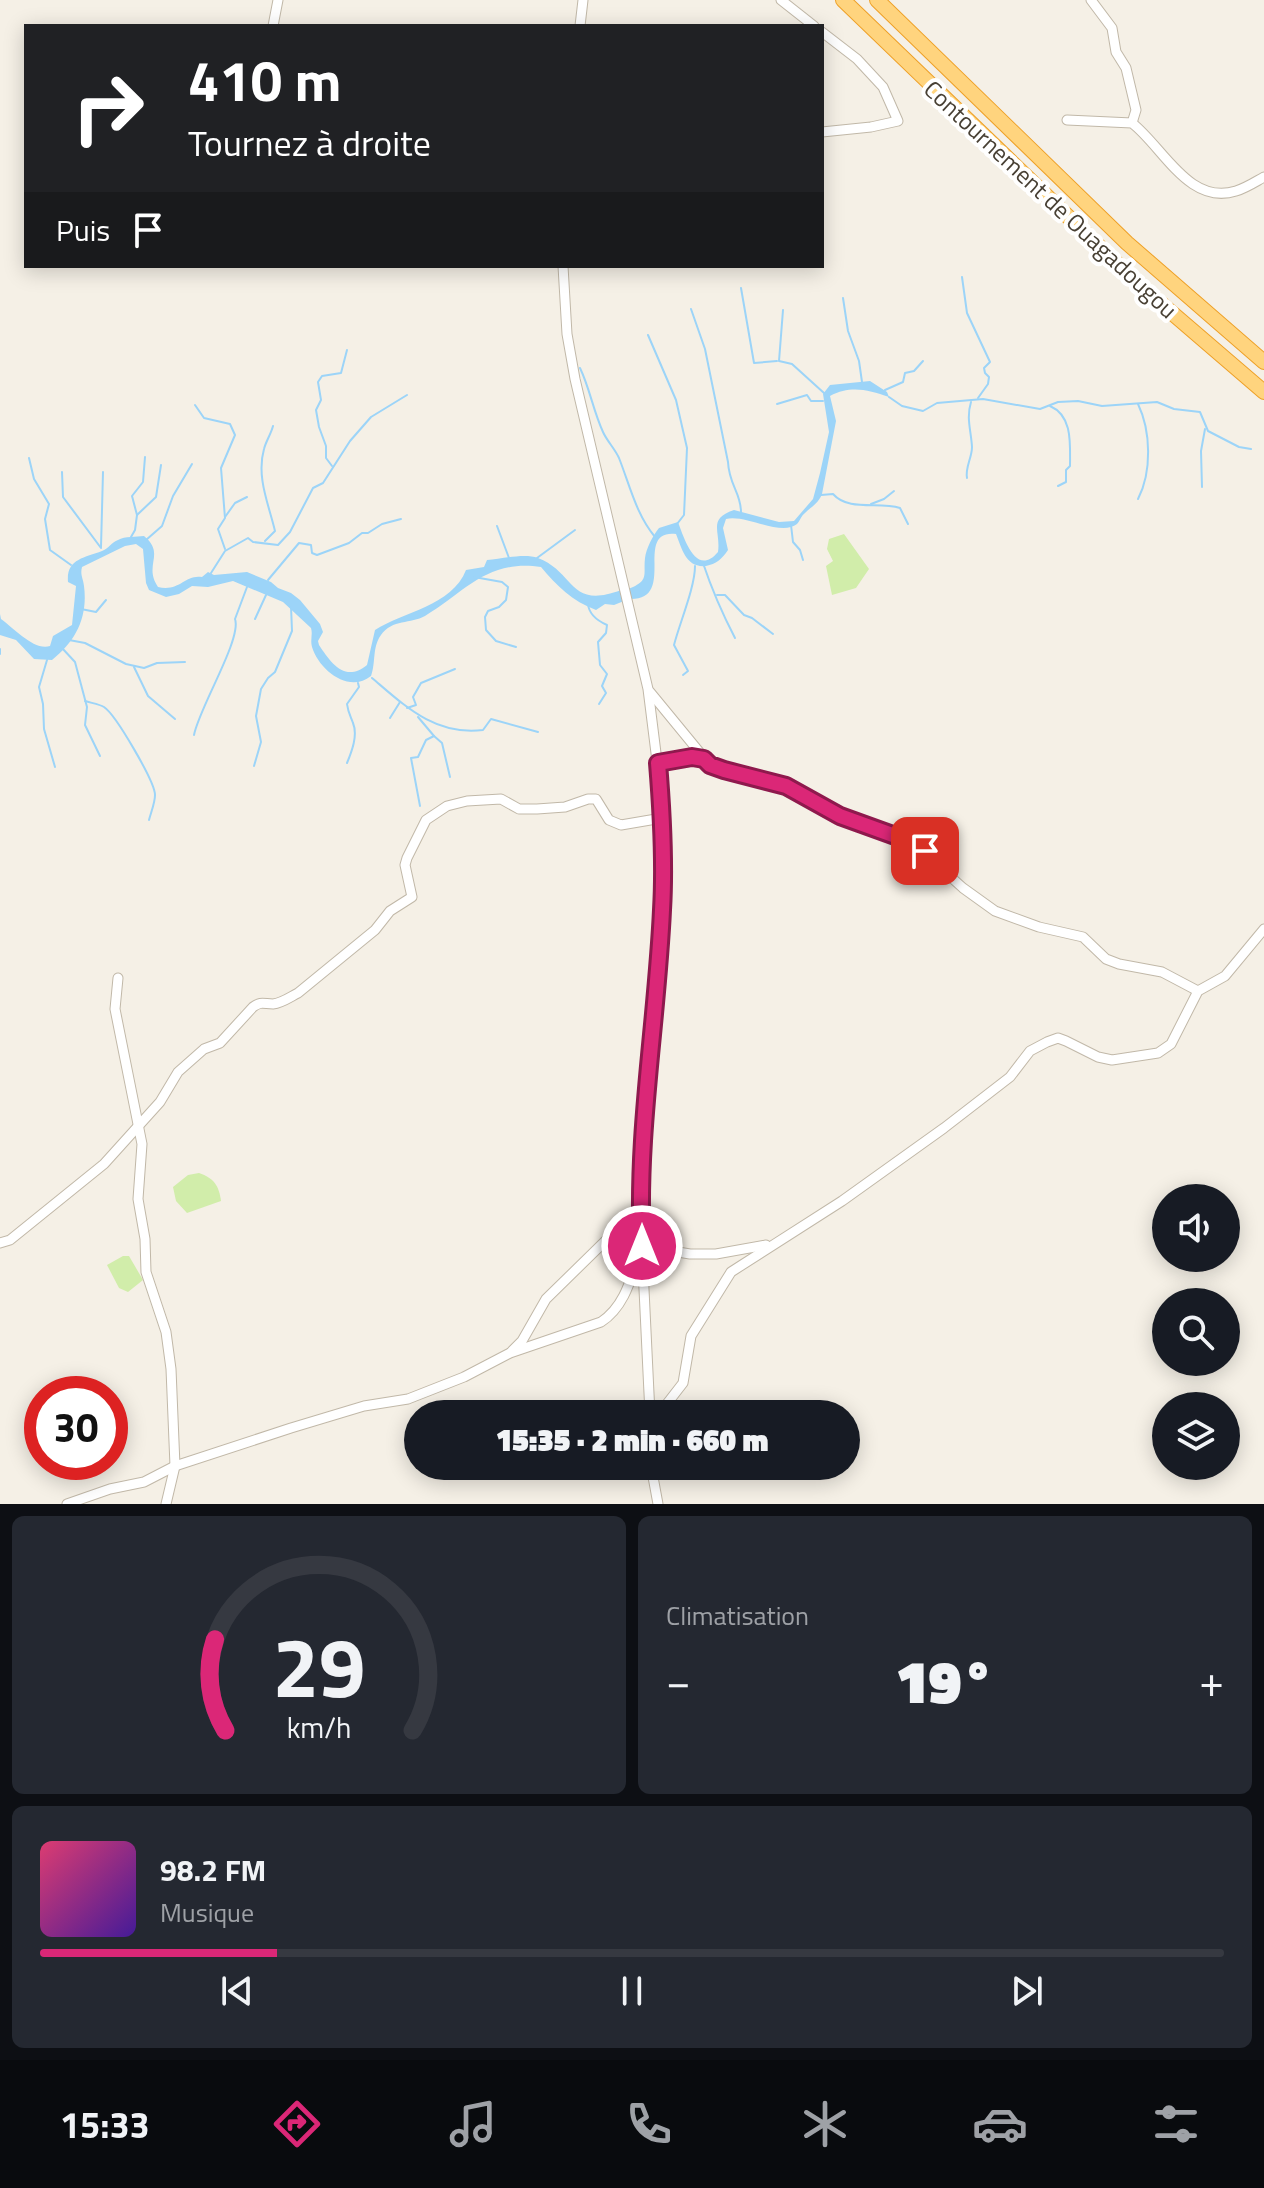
<!DOCTYPE html>
<html lang="fr">
<meta charset="utf-8">
<style>
:root{--surface:#171b24;--page:#242831;--text:#f1f3f6;--muted:#9ea1a6;--line:#363941;--accent:#db2777}
body{margin:0;font-family:"Titillium Web",sans-serif;background:var(--page);color:var(--text);height:100vh;display:flex;flex-direction:column;font-size:30px;white-space:nowrap}
*{box-sizing:border-box;margin:0}
p{font-size:26px;color:var(--muted)}
.icon{flex:none;width:44px;height:44px;fill:none;stroke:currentColor;stroke-width:2;stroke-linecap:round;stroke-linejoin:round}
.map{position:relative;height:1504px;overflow:hidden}
.side{display:flex;flex-direction:column;gap:12px;padding:12px;background:#0d0f14;flex:1}
.side>*{flex:none}
.hud{position:absolute;left:24px;top:24px;width:800px;height:244px;border-radius:0px;box-shadow:0 4px 20px #0003;background:#202124;color:#fff;overflow:hidden}
.buttons{position:absolute;left:1152px;top:1184px;display:grid;gap:16px}
.buttons a{display:grid;place-items:center;width:88px;height:88px;border-radius:50%;background:var(--surface);box-shadow:0 4px 20px #0003;font-size:40px}
.speed{position:absolute;left:24px;top:1376px;display:flex;gap:16px;font-size:40px;font-weight:700;text-align:center}
.speed>*{display:grid;place-content:center;width:104px;height:104px;border-radius:50%;background:var(--surface);box-shadow:0 4px 20px #0003;line-height:1}
.speed .limit{border:12px solid #d22;background:#fff;color:#111}
.pin{position:absolute;display:grid;place-items:center;width:68px;height:68px;color:#fff;margin:-34px;border-radius:16px;box-shadow:0 4px 12px #0006}
.me{position:absolute;width:88px;margin:-44px;rotate:0deg;stroke-linejoin:round;filter:drop-shadow(0 0 6px #0008)}
.turn{display:flex;align-items:center;gap:28px;height:168px;padding:0 32px;font-size:36px}
.turn .icon{width:104px;height:104px;stroke-width:2.5}
.turn b{display:block;font-size:56px;line-height:68px}
.then{display:flex;align-items:center;height:76px;padding:0 32px;background:#0003;gap:16px;font-size:30px}
.big{font-size:60px;font-weight:800;line-height:1.1}
.side .widget{flex:1;display:flex;flex-direction:column;justify-content:center;gap:12px;min-width:0;padding:0 28px;border-radius:12px;background:var(--page)}
.side .dial{align-items:center;gap:0}
.dial svg{height:208px;overflow:visible;fill:none;stroke:var(--line);stroke-width:7;stroke-linecap:round;text-anchor:middle}
.dial text{fill:var(--text);stroke:none}
.song{display:flex;align-items:center;gap:24px}
.cover{width:96px;height:96px;border-radius:12px;background:linear-gradient(135deg,hsl(340 70% 55%),hsl(260 70% 35%))}
.played{height:8px;border-radius:4px;background:linear-gradient(90deg,var(--accent) 20%,var(--line) 20%)}
.keys{display:flex;justify-content:space-around;direction:ltr}
.heat{display:flex;justify-content:space-between;align-items:center;font-size:44px;direction:ltr}
.side .tiles{flex:1;display:grid;gap:12px;grid-template-columns:1fr 1fr}
.widget:last-child{grid-column:span 2}
.trip{position:absolute;left:404px;top:1400px;width:456px;height:80px;border-radius:40px;background:var(--surface);box-shadow:0 4px 20px #0003;font-weight:800;line-height:80px;text-align:center}
.tabs{display:flex;height:128px;justify-content:space-around;align-items:center;background:#090b0e;color:var(--muted)}
.tabs .icon{width:56px;height:56px}
.tabs .on{color:var(--accent)}
.tabs b{font-size:36px;color:var(--text)}
.map>svg:first-child{display:block}
</style>
<div class="map">
<svg width="1264" height="1504" viewBox="0 0 1264 1504">
<rect width="100%" height="100%" fill="#f5f0e6"/>
<g fill="#d1edaa">
<polygon points="844,534 869,569 856,588 832,595 826,566 833,561 827,549 829,539"/>
<path d="M 199,1173 C 214,1178 219,1186 221,1201 L 187,1213 L 176,1201 L 173,1187 L 188,1175 Z"/>
<polygon points="123,1256 129,1256 143,1280 128,1292 119,1288 107,1265"/>
</g>
<g fill="#9cd4f8">
<path d="M 870,381 L 887,392 L 889,397 C 868,390 851,385 830,396 L 836,421 L 822,494 C 818,504 812,506 805,513 C 801,516 800,521 797,524 C 781,537 746,514 726,519 L 723,528 L 728,550 C 722,559 716,564 706,566 C 686,568 682,549 676,534 C 632,529 678,600 630,599 L 628,589 C 650,581 643,575 645,558 C 646,549 653,535 659,528 L 678,522 C 684,538 696,578 718,552 C 721,531 707,519 734,510 L 779,522 L 794,521 L 813,499 L 820,473 L 829,432 L 823,394 L 830,385 Z"/>
<path d="M 144,536 C 166,554 143,565 158,587 C 180,592 185,574 202,577 L 208,572 L 214,575 L 247,572 L 271,582 L 278,588 L 291,593 L 300,600 L 320,624 L 323,632 L 318,641 L 319,645 C 331,663 345,683 367,665 L 375,630 C 403,612 452,606 466,570 L 484,567 L 487,560 C 502,559 524,553 538,558 C 575,572 569,610 621,590 L 624,601 L 614,605 L 605,604 L 596,610 C 572,601 557,586 541,567 C 487,559 465,592 425,616 C 411,624 392,619 381,635 C 372,647 376,663 371,676 C 349,694 319,670 312,647 C 310,639 313,635 311,628 L 283,602 L 233,581 L 208,587 L 192,586 L 179,594 L 166,597 L 149,590 L 146,583 L 143,549 L 136,544 L 125,546 L 82,567 C 80,575 83,578 84,586 C 88,617 76,641 52,660 L 34,659 L 16,640 L 0,635 L 0,614 L 1,619 C 15,629 34,651 50,646 L 53,636 L 72,625 L 76,586 L 68,582 C 66,559 84,558 102,551 C 108,549 112,542 118,540 C 125,536 136,537 144,536 Z"/>
</g>
<g fill="none" stroke-linecap="round" stroke-linejoin="round">
<g stroke="#9cd4f8" stroke-width="2">
<polyline points="962,277 967,313 990,362 984,368 985,373 989,377 988,384 978,398"/>
<polyline points="741,288 754,363 777,361"/>
<polyline points="843,298 848,331 859,361 862,382"/>
<path d="M 691,309 L 705,349 L 728,462 C 729,485 741,493 741,512"/>
<polyline points="783,310 779,361 792,364 824,393"/>
<polyline points="648,335 676,400 687,448 684,515 677,524"/>
<path d="M 580,368 C 590,389 593,410 603,432 C 607,441 615,449 619,458 C 630,486 636,514 655,537"/>
<polyline points="885,390 903,382 905,373 914,371 923,361"/>
<polyline points="889,397 902,406 923,411 937,403 983,399 1040,409 1058,402 1078,401 1102,406 1157,402 1174,409 1200,412 1208,431 1239,447 1251,449"/>
<polyline points="777,404 807,395 811,401 823,401"/>
<polyline points="195,405 204,418 230,424 235,435 221,468 225,518 218,529 225,549"/>
<path d="M 1050,406 C 1073,416 1070,444 1070,466 L 1066,470 L 1066,482 L 1058,486"/>
<polyline points="29,458 34,479 49,504 45,519 50,550 71,565"/>
<polyline points="332,466 326,458 326,446 319,427 316,410 321,400 318,382 322,376 341,373 347,350"/>
<polyline points="62,472 63,497 101,548"/>
<path d="M 967,478 C 965,467 972,458 972,447 C 971,430 966,418 971,402"/>
<polyline points="1202,487 1201,451 1205,429"/>
<path d="M 821,495 L 833,494 C 849,512 879,501 900,508 L 908,524"/>
<path d="M 1138,499 C 1152,472 1151,431 1138,404"/>
<polyline points="871,504 884,499 894,491"/>
<polyline points="137,515 132,496 143,482 145,457"/>
<polyline points="225,517 235,503 247,497"/>
<polyline points="791,525 793,542 800,550 803,560"/>
<polyline points="497,526 509,558"/>
<polyline points="131,537 135,530 137,515 156,497 161,465"/>
<polyline points="146,540 162,526 173,496 192,464"/>
<path d="M 265,541 L 275,531 C 269,505 256,477 264,449 C 266,441 271,434 273,426"/>
<polyline points="101,547 103,472"/>
<polyline points="537,558 575,530"/>
<path d="M 703,563 C 712,590 722,613 735,638"/>
<polyline points="211,573 225,551 248,538 253,542 278,545 290,532 313,488 323,483 350,441 371,417 407,395"/>
<polyline points="474,577 502,582 508,587 506,600 499,607 488,611 485,617 486,630 496,641 516,647"/>
<polyline points="268,580 299,543 311,545 312,553 317,555 349,543 362,533 368,533 382,524 401,519"/>
<polyline points="717,595 725,595 744,615 752,618 773,634"/>
<path d="M 588,604 C 589,615 598,621 607,625 L 606,633 L 598,642 L 600,665 L 607,674 L 602,686 L 606,693 L 599,704"/>
<polyline points="81,609 96,612 106,600"/>
<polyline points="255,619 266,595"/>
<polyline points="69,640 85,643 126,664 144,668 157,663 185,662"/>
<polyline points="62,648 75,662 87,707 85,725 100,756"/>
<polyline points="0,649 0,654"/>
<polyline points="47,660 39,687 43,704 44,729 55,767"/>
<polyline points="134,667 148,696 175,719"/>
<path d="M 683,675 L 688,671 L 674,645 C 680,622 695,587 695,566"/>
<path d="M 372,678 C 405,706 435,736 483,730 L 491,719 L 538,732"/>
<path d="M 85,701 C 91,703 99,704 104,707 C 116,715 155,782 155,795 C 155,803 151,812 149,820"/>
<polyline points="407,708 416,705 413,697 421,683 455,669"/>
<polyline points="418,717 434,736 426,740 418,757 411,758 420,806"/>
<polyline points="390,718 400,702"/>
<path d="M 194,735 C 199,708 242,639 235,619 L 247,587"/>
<polyline points="434,736 442,743 450,777"/>
<path d="M 347,763 C 352,751 358,735 353,723 C 350,715 348,712 347,704 L 359,687 L 358,683"/>
<polyline points="254,766 261,742 256,716 261,689 268,678 275,672 292,631 291,606"/>
</g>
<defs>
<g id="minor">
<polyline points="781,0 814,26"/>
<polyline points="1091,0 1112,28 1116,52 1126,68 1136,110 1132,123"/>
<polyline points="273,26 278,0"/>
<polyline points="580,26 583,0"/>
<polyline points="822,32 857,59 883,87 898,121 871,127 822,132"/>
<path d="M 1067,120 L 1132,123 C 1163,147 1189,206 1236,191 C 1246,188 1255,182 1264,177"/>
<polyline points="563,266 567,334 575,379 648,689 661,793 664,848 662,909 647,1085 641,1227 650,1414"/>
<polyline points="650,692 710,765 786,786 840,816 912,842 963,888 995,911 1039,927 1083,937 1106,959 1119,964 1162,972 1198,991"/>
<polyline points="658,763 692,757 702,758"/>
<polyline points="118,978 115,1009 142,1144 138,1199 145,1239 146,1272 166,1332 171,1369 175,1466 166,1504"/>
<path d="M 0,1243 L 10,1240 L 104,1164 L 160,1102 L 178,1072 L 204,1049 L 220,1043 L 253,1007 C 261,1001 264,1004 273,1004 C 282,1003 290,997 298,993 L 375,930 L 390,911 L 412,897 L 405,865 L 407,858 L 426,820 L 447,806 L 467,801 L 501,799 L 519,809 L 537,809 L 565,807 L 588,799 L 596,799 L 609,820 L 621,825 L 662,818"/>
<polyline points="512,1351 522,1341 546,1299 642,1205"/>
<polyline points="659,1414 683,1383 691,1336 731,1272 842,1201 944,1128 1010,1077 1030,1051 1047,1042 1058,1038 1066,1041 1098,1057 1112,1060 1158,1053 1171,1044 1198,991 1225,976 1264,929"/>
<polyline points="651,1466 658,1504"/>
<path d="M 67,1504 L 110,1489 L 144,1482 L 175,1466 L 291,1428 L 364,1406 L 408,1399 L 464,1377 L 510,1353 L 601,1322 C 627,1305 632,1273 642,1246 L 690,1254 L 716,1254 L 766,1245"/>
</g>
<g id="trunk">
<polyline points="843,0 1136,282 1264,392"/>
<polyline points="877,0 1127,243 1264,362"/>
</g>
</defs>
<use href="#minor" stroke="#c1b8a8" stroke-width="11"/>
<use href="#trunk" stroke="#eea027" stroke-width="16"/>
<use href="#minor" stroke="#fff" stroke-width="9"/>
<use href="#trunk" stroke="#ffd47e" stroke-width="14"/>
</g>
<g fill="none" stroke-linecap="round" stroke-linejoin="round">
<defs>
<path id="route" d="M 642,1246 C 636,1135 657,1021 662,910 C 665,860 662,812 658,763 L 692,757 L 704,759 L 710,765 L 724,770 L 786,786 L 840,816 L 912,842 L 925,851"/>
</defs>
<use href="#route" stroke="#8e194d" stroke-width="20"/>
<use href="#route" stroke="#db2777" stroke-width="14"/>
</g>
<g text-anchor="middle" dominant-baseline="central" stroke-width="8" stroke-linejoin="round" paint-order="stroke">
<g font-size="24" fill="#484034" stroke="#fff">
<text transform="translate(1051 199) rotate(43)">Contournement de Ouagadougou</text>
</g>
</g>
</svg>
<div class="buttons">
<a><svg class="icon" aria-label="sound" viewBox="0 0 24 24"><path d="M4 9h4l5-4v14l-5-4H4zM17 9q2 3 0 6"/></svg></a>
<a><svg class="icon" aria-label="search" viewBox="0 0 24 24"><circle cx="10" cy="10" r="6"/><path d="M15 15l6 6"/></svg></a>
<a><svg class="icon" aria-label="layers" viewBox="0 0 24 24"><path d="M12 4l9 5-9 5-9-5zM3 14l9 5 9-5"/></svg></a>
</div>
<div class="speed"><div class="limit">30</div></div>
<div class="pin" style="left:925px;top:851px;background:#d93025"><svg class="icon" aria-label="arrive" viewBox="0 0 24 24"><path d="M6 21V4h12l-3 4 3 4H6"/></svg></div>
<svg class="me" style="left:642px;top:1246px" viewBox="-20 -20 40 40"><circle r="17" fill="#db2777" stroke="#fff" stroke-width="3"/><path d="M0-11L8 9 0 5-8 9z" fill="#fff"/></svg>
<div class="trip">15:35 · 2 min · 660 m</div>
<div class="hud">
<div class="turn"><svg class="icon" aria-label="right" viewBox="0 0 24 24"><path d="M7 20v-9h11M14 6l5 5-5 5"/></svg><div><b>410 m</b>Tournez à droite</div></div>
<div class="then">Puis<svg class="icon" aria-label="arrive" viewBox="0 0 24 24"><path d="M6 21V4h12l-3 4 3 4H6"/></svg></div>
</div>
</div>
<section class="side">
<div class="tiles">
<div class="widget dial"><svg viewBox="0 0 100 80">
<path d="M14 69A42 42 0 1 1 86 69"/>
<path d="M14 69A42 42 0 0 1 10 34" stroke="#db2777"/>
<text x="50" y="56" font-size="32" font-weight="700">29</text>
<text x="50" y="72" font-size="11">km/h</text>
</svg></div>
<div class="widget"><p>Climatisation</p>
<div class="heat"><a>−</a><b class="big">19°</b><a>+</a></div>
</div>
<div class="widget">
<div class="song"><i class="cover"></i><div><b>98.2 FM</b><p>Musique</p></div></div>
<div class="played"></div>
<div class="keys"><svg class="icon" aria-label="previous" viewBox="0 0 24 24"><path d="M18 5L8 12l10 7zM5 5v14"/></svg><svg class="icon" aria-label="pause" viewBox="0 0 24 24"><path d="M8 5v14M16 5v14"/></svg><svg class="icon" aria-label="next" viewBox="0 0 24 24"><path d="M6 5l10 7-10 7zM19 5v14"/></svg></div>
</div>
</div>
</section>
<nav class="tabs">
<b>15:33</b>
<svg class="icon on" aria-label="directions" viewBox="0 0 24 24"><path d="M12 3l9 9-9 9-9-9zM9 14v-3h6M13 9l2 2-2 2"/></svg>
<svg class="icon" aria-label="music" viewBox="0 0 24 24"><path d="M9 18V5l10-2v13"/><circle cx="6" cy="18" r="3"/><circle cx="16" cy="16" r="3"/></svg>
<svg class="icon" aria-label="phone" viewBox="0 0 24 24"><path d="M5 4h4l2 5-3 2q2 4 5 5l2-3 5 2v4C11 20 4 13 5 4z"/></svg>
<svg class="icon" aria-label="climate" viewBox="0 0 24 24"><path d="M12 3v18M4 7l16 10M4 17L20 7"/></svg>
<svg class="icon" aria-label="car" viewBox="0 0 24 24"><path d="M5 17H2v-5l4-1 3-4h7l3 4 3 1v5h-3M9 17h6M6 11h13"/><circle cx="7" cy="17" r="2"/><circle cx="17" cy="17" r="2"/></svg>
<svg class="icon" aria-label="filters" viewBox="0 0 24 24"><path d="M4 7h16M4 17h16"/><circle cx="9" cy="7" r="2"/><circle cx="15" cy="17" r="2"/></svg>
</nav>
